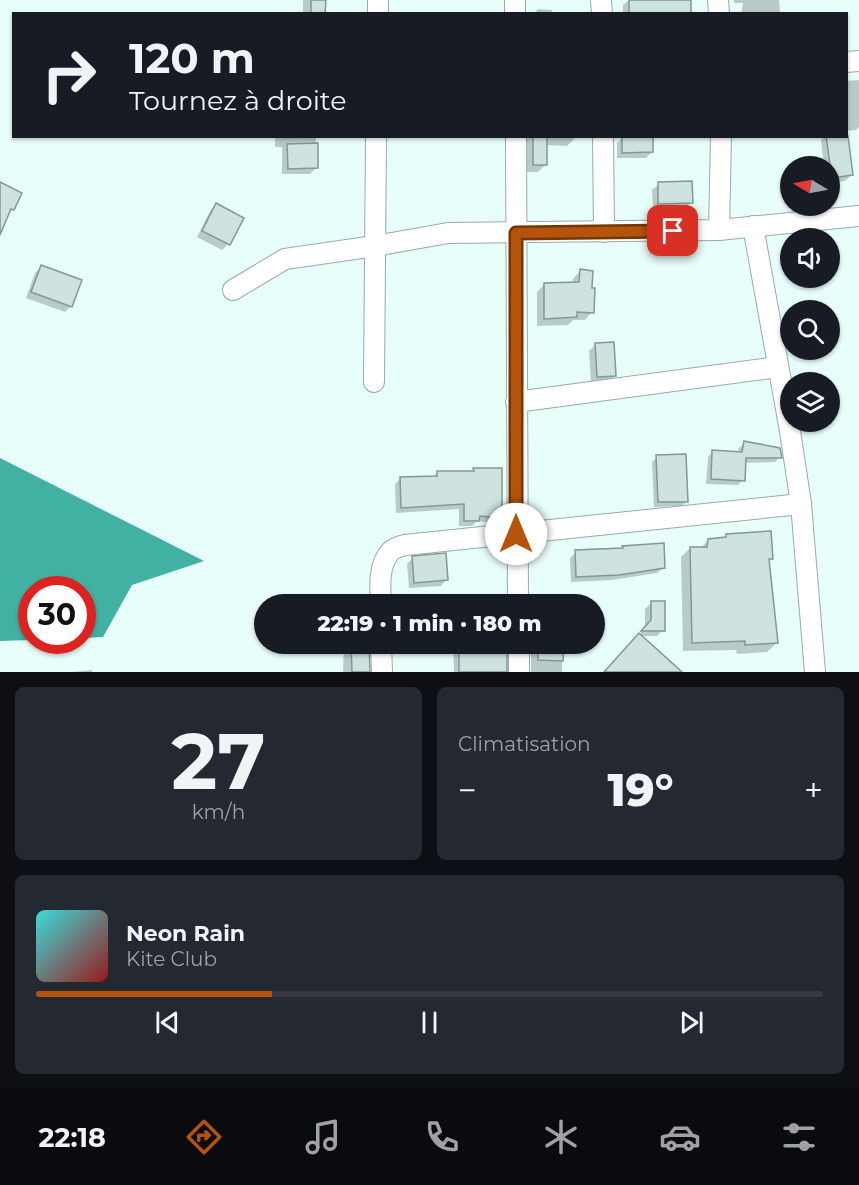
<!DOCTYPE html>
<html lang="fr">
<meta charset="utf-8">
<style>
:root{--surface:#171b24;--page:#242831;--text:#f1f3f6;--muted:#9ea1a6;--line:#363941;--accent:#b45309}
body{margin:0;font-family:Montserrat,sans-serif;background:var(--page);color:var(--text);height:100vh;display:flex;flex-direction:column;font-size:22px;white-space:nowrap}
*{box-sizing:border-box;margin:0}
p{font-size:20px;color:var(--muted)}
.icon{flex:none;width:33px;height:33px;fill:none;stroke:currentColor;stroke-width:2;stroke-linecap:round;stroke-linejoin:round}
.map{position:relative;height:672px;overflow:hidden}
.sheet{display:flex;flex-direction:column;gap:15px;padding:15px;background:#0d0f14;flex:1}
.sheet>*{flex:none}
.hud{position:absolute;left:12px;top:12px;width:836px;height:126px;border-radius:0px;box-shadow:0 2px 4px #0004;background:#171b24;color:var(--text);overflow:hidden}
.needle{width:39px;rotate:280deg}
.fabs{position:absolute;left:780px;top:156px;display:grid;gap:12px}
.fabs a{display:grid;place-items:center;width:60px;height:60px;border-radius:50%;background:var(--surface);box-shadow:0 2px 4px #0004;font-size:30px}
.speed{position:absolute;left:18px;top:576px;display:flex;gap:12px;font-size:30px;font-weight:700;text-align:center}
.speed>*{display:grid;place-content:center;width:78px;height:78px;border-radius:50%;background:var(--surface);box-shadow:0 2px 4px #0004;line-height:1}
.speed .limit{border:9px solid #d22;background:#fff;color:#111}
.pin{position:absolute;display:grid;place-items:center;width:51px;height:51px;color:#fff;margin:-26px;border-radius:12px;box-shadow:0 3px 9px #0006}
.me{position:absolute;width:66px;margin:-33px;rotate:0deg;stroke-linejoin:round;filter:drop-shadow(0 0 4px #0008)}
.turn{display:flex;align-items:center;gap:21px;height:126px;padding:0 18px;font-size:27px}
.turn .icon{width:78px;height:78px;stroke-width:2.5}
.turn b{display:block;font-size:42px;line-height:51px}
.big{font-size:45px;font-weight:800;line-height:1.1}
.sheet .tile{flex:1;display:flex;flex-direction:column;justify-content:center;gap:9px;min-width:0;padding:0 21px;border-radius:9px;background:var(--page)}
.sheet .dial{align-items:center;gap:0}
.dial b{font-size:78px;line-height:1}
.song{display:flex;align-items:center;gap:18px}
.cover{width:72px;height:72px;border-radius:9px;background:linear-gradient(135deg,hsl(180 70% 55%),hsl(0 70% 35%))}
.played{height:6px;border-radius:3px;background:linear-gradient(90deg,var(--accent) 30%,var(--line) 30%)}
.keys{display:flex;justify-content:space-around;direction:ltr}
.heat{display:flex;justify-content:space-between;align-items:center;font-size:33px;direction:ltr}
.sheet .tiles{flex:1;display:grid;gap:15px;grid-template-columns:1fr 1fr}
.tile:last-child{grid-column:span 2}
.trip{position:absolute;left:254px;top:594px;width:351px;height:60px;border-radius:30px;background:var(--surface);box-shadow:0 2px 4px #0004;font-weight:800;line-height:60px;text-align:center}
.tabs{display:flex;height:96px;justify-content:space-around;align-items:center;background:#090b0e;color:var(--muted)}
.tabs .icon{width:42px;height:42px}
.tabs .active{color:var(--accent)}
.tabs b{font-size:27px;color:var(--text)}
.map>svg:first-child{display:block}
</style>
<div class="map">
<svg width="859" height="672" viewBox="0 0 859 672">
<rect width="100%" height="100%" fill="#e8fefa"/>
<polygon fill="#40b1a2" points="0,458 204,561 132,585 103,637 83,638 82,590 32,590 31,640 0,641"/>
<g fill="#0003">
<rect x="303" y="0" width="21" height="14"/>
<polygon points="629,0 690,0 689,14 623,14 623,5"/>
<polygon points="734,0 779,0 780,11 777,14 741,14 743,3 734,3"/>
<polygon points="538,9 552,10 552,14 534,14"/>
<polygon points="859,80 859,127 856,130 846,131 846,81"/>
<polygon points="275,136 316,136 316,168 310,174 282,174 282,147 275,147"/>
<polygon points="519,136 574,136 574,139 567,146 545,145 545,165 538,172 526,172 526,145 521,145"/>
<polygon points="823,136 846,136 851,175 845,181 830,183 830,166 824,166 821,141"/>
<polygon points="623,137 652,152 646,158 617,158 617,143"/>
<polygon points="659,184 692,202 685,208 653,209 652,190"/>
<polygon points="216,205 242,218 228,244 222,250 197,237 210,211"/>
<polygon points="41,267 71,306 65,312 26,298 35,273"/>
<polygon points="580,271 592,312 585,320 573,320 568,325 537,326 537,292 544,285 572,284 573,279"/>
<polygon points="595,345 615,376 609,382 591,383 589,351"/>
<polygon points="745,443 780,457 775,462 744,463 743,480 738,485 706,484 708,457 713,452 738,453 739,448"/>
<polygon points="657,457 687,501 682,506 654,507 652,462"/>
<polygon points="474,470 501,517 495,523 477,521 472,526 459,526 459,509 396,513 395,484 401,478 432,478 437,473 471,473"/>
<polygon points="727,535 771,559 768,562 777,643 767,652 737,654 736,650 683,651 681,557 690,548 701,548 708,540 723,539"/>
<polygon points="623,548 663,567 657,573 612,580 571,582 570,558 576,552 621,549"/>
<polygon points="413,558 447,579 441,586 409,588 407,564"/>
<polygon points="540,603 563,603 563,604 538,604"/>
<polygon points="651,603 663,630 657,636 640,636 672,672 605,672 645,628 645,609"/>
<polygon points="344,644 369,644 369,672 343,672"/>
<polygon points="453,644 488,644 488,652 505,672 454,672"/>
<rect x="531" y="644" width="31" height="28"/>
<polygon points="92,670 92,672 72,672"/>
</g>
<g fill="#cee3df" stroke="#839793" stroke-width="1.5">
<polygon points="311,0 326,0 325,14 311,14"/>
<rect x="629" y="0" width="62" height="14"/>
<rect x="533" y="136" width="14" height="29"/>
<polygon points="622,136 653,136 653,152 622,153"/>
<polygon points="826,136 848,136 853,175 832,178"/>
<polygon points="318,143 318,168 288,169 287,144"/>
<polygon points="692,181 693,203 658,204 658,182"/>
<polygon points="0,182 22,193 14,210 11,209 0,235"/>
<polygon points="216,203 244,218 230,245 202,231"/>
<polygon points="41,265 82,280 72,307 31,292"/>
<polygon points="580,269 593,271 592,288 595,288 594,313 577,312 577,317 544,319 544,283 579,282"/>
<polygon points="614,342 616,376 597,377 595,343"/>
<polygon points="744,441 780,448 782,458 746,458 745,481 711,479 712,450 742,452"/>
<polygon points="686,454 688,502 658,502 656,455"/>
<polygon points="473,468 502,468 502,518 480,516 479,521 464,521 464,504 401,508 400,477 437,476 437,471 474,471"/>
<polygon points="771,531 773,559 769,559 778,643 745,645 745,641 692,643 690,547 707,547 708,539 726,537 726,534"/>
<polygon points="664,543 665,568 619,575 576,577 575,550 623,548 622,546"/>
<polygon points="446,553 448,580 414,583 412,556"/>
<polygon points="651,601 665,601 665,631 641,631 651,620"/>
<polygon points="639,633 682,672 604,672"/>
<polygon points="351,644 369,644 370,672 352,672"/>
<polygon points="459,644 483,644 483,650 507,650 507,672 459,672"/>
<polygon points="538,644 564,644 563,661 538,660"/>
</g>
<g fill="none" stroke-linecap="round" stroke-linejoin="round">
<defs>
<g id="street">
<polyline points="515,0 515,14"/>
<polyline points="601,0 602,14"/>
<polyline points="718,0 719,14"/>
<polyline points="378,14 378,0"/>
<polyline points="846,62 859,61"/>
<polyline points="516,136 518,604"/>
<polyline points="603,136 604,232"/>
<polyline points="753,226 790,431 801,504 815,672"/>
<polyline points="719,230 721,136"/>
<polyline points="233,290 285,259 375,246 448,233 719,230 859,216"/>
<polyline points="374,382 376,136"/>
<polyline points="516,402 778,367"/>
<path d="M 381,604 C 380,588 378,564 391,551 C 394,548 401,546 405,545 L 801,504"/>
<polyline points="381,644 382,672"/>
<polyline points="519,644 519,672"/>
</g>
</defs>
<use href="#street" stroke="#97aba7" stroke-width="22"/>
<use href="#street" stroke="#fff" stroke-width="20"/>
</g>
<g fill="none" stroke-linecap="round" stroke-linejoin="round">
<defs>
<polyline id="route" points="516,534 516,233 673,231"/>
</defs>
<use href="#route" stroke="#753606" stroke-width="15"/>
<use href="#route" stroke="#b45309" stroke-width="10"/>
</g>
</svg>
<div class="fabs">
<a><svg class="needle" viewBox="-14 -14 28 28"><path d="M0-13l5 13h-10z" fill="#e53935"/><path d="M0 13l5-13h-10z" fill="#9ea1a6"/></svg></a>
<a><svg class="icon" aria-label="sound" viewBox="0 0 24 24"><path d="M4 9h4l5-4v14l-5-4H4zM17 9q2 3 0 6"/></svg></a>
<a><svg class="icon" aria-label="search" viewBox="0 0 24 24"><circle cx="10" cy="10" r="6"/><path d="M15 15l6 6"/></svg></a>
<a><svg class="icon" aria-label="layers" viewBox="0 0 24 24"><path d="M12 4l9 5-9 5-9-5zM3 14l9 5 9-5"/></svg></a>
</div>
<div class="speed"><div class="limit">30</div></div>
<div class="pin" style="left:673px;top:231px;background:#d93025"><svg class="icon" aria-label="arrive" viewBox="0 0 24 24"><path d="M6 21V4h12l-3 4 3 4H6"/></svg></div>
<svg class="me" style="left:516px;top:534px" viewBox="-20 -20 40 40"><circle r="19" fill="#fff"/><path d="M0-13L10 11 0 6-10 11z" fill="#b45309"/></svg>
<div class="trip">22:19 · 1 min · 180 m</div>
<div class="hud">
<div class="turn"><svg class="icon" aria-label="right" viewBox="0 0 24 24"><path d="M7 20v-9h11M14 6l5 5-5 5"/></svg><div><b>120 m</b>Tournez à droite</div></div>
</div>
</div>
<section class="sheet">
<div class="tiles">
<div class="tile dial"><b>27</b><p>km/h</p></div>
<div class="tile"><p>Climatisation</p>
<div class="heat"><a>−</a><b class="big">19°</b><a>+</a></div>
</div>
<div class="tile">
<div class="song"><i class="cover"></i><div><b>Neon Rain</b><p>Kite Club</p></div></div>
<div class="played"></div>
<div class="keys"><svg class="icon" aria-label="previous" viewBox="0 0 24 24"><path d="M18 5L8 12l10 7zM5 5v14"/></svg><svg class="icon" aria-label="pause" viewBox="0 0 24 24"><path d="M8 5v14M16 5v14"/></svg><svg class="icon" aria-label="next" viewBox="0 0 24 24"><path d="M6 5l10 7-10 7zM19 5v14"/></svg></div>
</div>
</div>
</section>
<nav class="tabs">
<b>22:18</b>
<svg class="icon active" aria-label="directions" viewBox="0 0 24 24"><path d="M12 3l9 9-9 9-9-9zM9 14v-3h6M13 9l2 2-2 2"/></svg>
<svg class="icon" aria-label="music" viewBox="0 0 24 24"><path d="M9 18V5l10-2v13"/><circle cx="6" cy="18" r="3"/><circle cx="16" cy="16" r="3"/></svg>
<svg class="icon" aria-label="phone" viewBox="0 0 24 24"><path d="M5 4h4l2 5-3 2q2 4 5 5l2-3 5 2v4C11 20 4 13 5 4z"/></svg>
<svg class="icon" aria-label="climate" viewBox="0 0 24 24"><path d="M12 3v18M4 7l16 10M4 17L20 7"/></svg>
<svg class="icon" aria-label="car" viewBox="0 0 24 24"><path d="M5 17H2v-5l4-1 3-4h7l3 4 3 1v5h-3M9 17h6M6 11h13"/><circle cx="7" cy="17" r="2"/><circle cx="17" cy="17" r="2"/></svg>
<svg class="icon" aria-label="filters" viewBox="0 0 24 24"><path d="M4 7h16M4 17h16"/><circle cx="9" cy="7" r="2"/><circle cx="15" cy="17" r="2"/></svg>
</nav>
